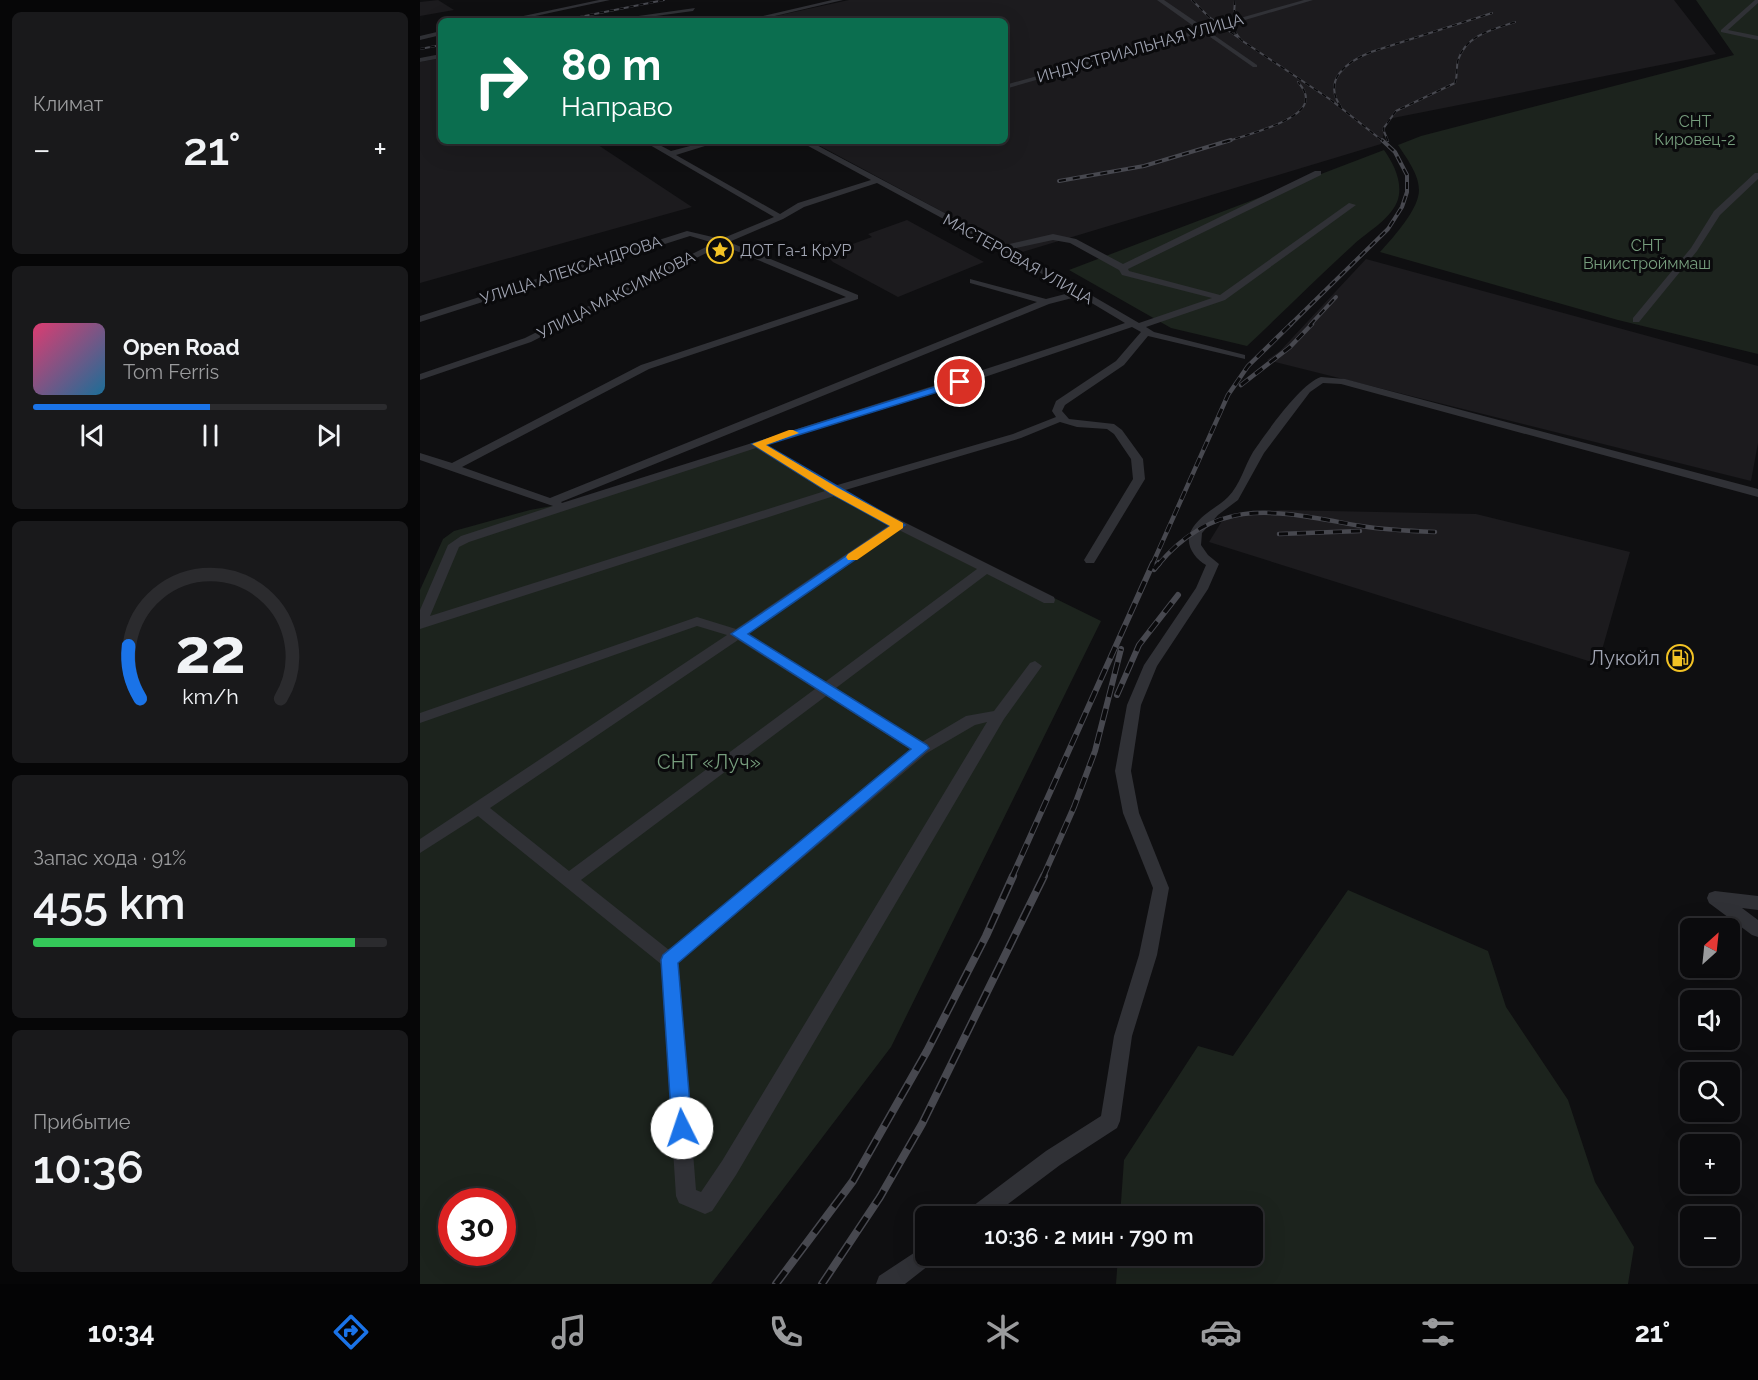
<!DOCTYPE html>
<html lang="ru">
<meta charset="utf-8">
<style>
:root{--surface:#0b0b0d;--page:#19191b;--text:#f1f3f6;--muted:#9a9b9d;--line:#2b2b2e;--accent:#1a73e8}
body{margin:0;font-family:Raleway,sans-serif;background:var(--page);color:var(--text);height:100vh;display:flex;flex-direction:column;font-size:22px;white-space:nowrap}
*{box-sizing:border-box;margin:0}
p{font-size:20px;color:var(--muted)}
.icon{flex:none;width:33px;height:33px;fill:none;stroke:currentColor;stroke-width:2;stroke-linecap:round;stroke-linejoin:round}
.map{position:relative;flex:1;overflow:hidden}
.panel{display:flex;flex-direction:column;gap:12px;padding:12px;background:#060607;width:420px}
.panel>*{flex:none}
.top-card{position:absolute;left:18px;top:18px;width:570px;height:126px;border-radius:9px;box-shadow:0 6px 24px #0002,0 0 0 2px var(--line);background:#0b6e4f;color:#fff;overflow:hidden}
.needle{width:39px;rotate:27deg}
.fabs{position:absolute;left:1260px;top:918px;display:grid;gap:12px}
.fabs a{display:grid;place-items:center;width:60px;height:60px;border-radius:9px;background:var(--surface);box-shadow:0 6px 24px #0002,0 0 0 2px var(--line);font-size:30px}
.speed{position:absolute;left:18px;top:1188px;display:flex;gap:12px;font-size:30px;font-weight:700;text-align:center}
.speed>*{display:grid;place-content:center;width:78px;height:78px;border-radius:50%;background:var(--surface);box-shadow:0 6px 24px #0002,0 0 0 2px var(--line);line-height:1}
.speed .limit{border:9px solid #d22;background:#fff;color:#111}
.pin{position:absolute;display:grid;place-items:center;width:51px;height:51px;color:#fff;margin:-26px;border:3px solid #fff;border-radius:50%;box-shadow:0 2px 6px #0007}
.me{position:absolute;width:66px;margin:-33px;rotate:356deg;stroke-linejoin:round;filter:drop-shadow(0 0 4px #0008)}
.turn{display:flex;align-items:center;gap:21px;height:126px;padding:0 24px;font-size:27px}
.turn .icon{width:78px;height:78px;stroke-width:2.5}
.turn b{display:block;font-size:42px;line-height:51px}
.big{font-size:45px;font-weight:600;line-height:1.1}
.panel .widget{flex:1;display:flex;flex-direction:column;justify-content:center;gap:9px;min-width:0;padding:0 21px;border-radius:9px;background:var(--page)}
.panel .dial{align-items:center;gap:0}
.dial svg{height:156px;overflow:visible;fill:none;stroke:var(--line);stroke-width:7;stroke-linecap:round;text-anchor:middle}
.dial text{fill:var(--text);stroke:none}
.song{display:flex;align-items:center;gap:18px}
.cover{width:72px;height:72px;border-radius:9px;background:linear-gradient(135deg,hsl(340 70% 55%),hsl(200 70% 35%))}
.played{height:6px;border-radius:3px;background:linear-gradient(90deg,var(--accent) 50%,var(--line) 50%)}
.keys{display:flex;justify-content:space-around;direction:ltr}
.heat{display:flex;justify-content:space-between;align-items:center;font-size:33px;direction:ltr}
.charge{height:9px;border-radius:4px;background:linear-gradient(90deg,#34c759 91%,var(--line) 0)}
.trip{position:absolute;left:495px;top:1206px;width:348px;height:60px;border-radius:9px;background:var(--surface);box-shadow:0 6px 24px #0002,0 0 0 2px var(--line);font-weight:600;line-height:60px;text-align:center}
.dock{display:flex;height:96px;justify-content:space-around;align-items:center;background:#040405;color:var(--muted)}
.dock .icon{width:42px;height:42px}
.dock .active{color:var(--accent)}
.dock b{font-size:27px;color:var(--text)}
main{display:flex;flex:1;min-height:0}
.map>svg:first-child{display:block}
</style>
<main>
<section class="panel">
<div class="widget"><p>Климат</p>
<div class="heat"><a>−</a><b class="big">21°</b><a>+</a></div>
</div>
<div class="widget">
<div class="song"><i class="cover"></i><div><b>Open Road</b><p>Tom Ferris</p></div></div>
<div class="played"></div>
<div class="keys"><svg class="icon" aria-label="previous" viewBox="0 0 24 24"><path d="M18 5L8 12l10 7zM5 5v14"/></svg><svg class="icon" aria-label="pause" viewBox="0 0 24 24"><path d="M8 5v14M16 5v14"/></svg><svg class="icon" aria-label="next" viewBox="0 0 24 24"><path d="M6 5l10 7-10 7zM19 5v14"/></svg></div>
</div>
<div class="widget dial"><svg viewBox="0 0 100 80">
<path d="M14 69A42 42 0 1 1 86 69"/>
<path d="M14 69A42 42 0 0 1 8 42" stroke="#1a73e8"/>
<text x="50" y="56" font-size="32" font-weight="700">22</text>
<text x="50" y="72" font-size="11">km/h</text>
</svg></div>
<div class="widget"><p>Запас хода · 91%</p><b class="big">455 km</b><div class="charge"></div></div>
<div class="widget"><p>Прибытие</p><b class="big">10:36</b></div>
</section>
<div class="map">
<svg width="1338" height="1284" viewBox="0 0 1338 1284">
<rect width="100%" height="100%" fill="#0f0f11"/>
<g fill="#1c1b1e">
<polygon points="18,0 34,10 0,16 0,2"/>
<polygon points="429,0 1254,0 1296,54 968,119 961,144 599,253 391,141 585,141 585,21 333,21"/>
<polygon points="21,58 21,141 172,141 272,207 0,283 0,62"/>
<polygon points="487,220 564,262 478,297 413,262 405,254 452,237 448,234"/>
<polygon points="946,259 1338,366 1338,443 1331,481 847,360 860,351"/>
<polygon points="860,510 1056,514 1210,552 1178,664 789,542 805,516"/>
</g>
<g fill="#1c231d" fill-rule="evenodd">
<path d="M 1276,0 L 1338,0 L 1338,354 L 1198,320 L 960,252 C 972,239 994,214 998,197 C 1003,179 987,159 978,145 L 1001,136 L 1314,55 Z"/>
<path d="M 964,150 C 974,164 984,184 977,202 C 969,221 945,233 931,247 C 896,279 862,313 827,346 L 751,328 L 649,270 Z"/>
<path d="M 337,442 L 473,519 L 681,621 L 471,1047 L 291,1284 L 0,1284 L 0,590 L 23,539 L 34,531 L 110,510 L 148,503 ZM 32,1202 L 82,1202 L 82,1252 L 32,1252 Z"/>
<polygon points="928,890 1068,951 1086,1007 1148,1100 1175,1182 1214,1247 1208,1284 696,1284 698,1256 832,1256 832,1216 700,1216 704,1160 778,1046 813,1056"/>
</g>
<g fill="none" stroke-linecap="round" stroke-linejoin="round">
<g fill="#303136" fill-rule="evenodd">
<polygon points="179,0 190,0 92,21 80,21"/>
<polygon points="412,0 423,0 333,21 322,21"/>
<polygon points="737,0 744,0 785,28 884,0 893,0 788,31 837,65 837,67 833,67 783,32 585,89 585,85 779,30"/>
<polygon points="1335,0 1338,0 1338,3 1308,30 1338,36 1338,40 1301,32 1301,30"/>
<polygon points="275,8 273,11 199,21 183,21"/>
<polygon points="21,31 21,35 0,40 0,36"/>
<polygon points="21,54 21,58 0,62 0,58"/>
<path d="M 223,141 L 232,141 L 251,151 L 289,141 L 301,141 L 256,155 L 360,214 L 378,203 L 451,180 L 379,141 L 389,141 L 585,245 L 633,234 L 656,239 L 703,264 L 895,171 L 901,171 L 901,175 L 708,269 L 709,271 L 800,295 L 929,203 L 936,205 L 805,300 L 726,327 L 734,332 L 825,355 L 825,359 L 728,336 L 704,365 L 645,405 L 642,411 L 649,419 L 694,424 L 702,430 L 723,459 L 725,479 L 674,563 L 666,563 L 664,560 L 713,479 L 711,459 L 694,434 L 687,429 L 657,427 L 640,422 L 601,438 L 422,491 L 634,597 L 635,600 L 634,603 L 624,603 L 567,574 L 416,688 L 502,742 L 546,716 L 574,711 L 610,663 L 615,661 L 622,666 L 584,719 L 316,1175 L 292,1211 L 285,1214 L 259,1203 L 256,1196 L 241,964 L 58,816 L 0,853 L 0,839 L 307,635 L 277,626 L 0,723 L 0,713 L 277,617 L 316,629 L 469,525 L 414,496 L 0,629 L 0,610 L 28,545 L 41,536 L 133,506 L 0,460 L 0,453 L 32,463 L 221,365 L 426,297 L 302,245 L 111,342 L 0,380 L 0,374 L 105,338 L 294,243 L 270,236 L 0,322 L 0,316 L 267,231 L 301,239 L 354,217 ZM 457,183 L 581,250 L 653,292 L 626,299 L 550,279 L 550,283 L 617,302 L 130,498 L 42,467 L 229,369 L 438,299 L 438,295 L 309,242 L 363,219 L 384,207 ZM 633,240 L 650,243 L 699,270 L 702,275 L 792,298 L 719,323 L 592,249 ZM 660,296 L 705,323 C 519,386 330,443 142,503 L 141,502 L 629,304 ZM 712,327 L 721,332 L 696,361 L 636,401 L 632,411 L 636,417 L 593,434 L 414,486 L 346,445 L 544,384 ZM 336,448 L 405,491 L 10,616 L 39,547 L 49,542 ZM 479,530 L 557,569 L 405,682 L 328,634 ZM 318,640 L 395,689 L 149,871 L 70,808 ZM 406,696 L 491,750 L 249,950 L 161,880 ZM 567,722 L 302,1161 L 281,1192 L 276,1190 L 258,963 L 507,753 L 555,725 Z"/>
<polygon points="1335,173 1338,173 1338,179 1300,215 1277,251 1219,322 1213,322 1213,318 1271,248 1294,211"/>
<path d="M 901,377 L 925,379 L 1338,489 L 1338,497 L 921,384 L 903,383 L 890,392 L 844,453 L 818,500 L 798,515 L 782,533 L 781,545 L 788,555 L 799,564 L 788,589 L 737,666 L 721,705 L 711,771 L 719,813 L 749,888 L 737,955 L 712,1036 L 700,1121 L 697,1128 L 640,1165 L 572,1216 L 546,1216 L 549,1209 L 626,1151 L 681,1116 L 694,1036 L 719,955 L 733,888 L 703,813 L 695,771 L 707,705 L 724,665 L 776,588 L 786,565 C 775,559 764,544 771,531 C 779,515 797,508 808,497 C 820,485 825,465 833,452 C 846,433 881,383 901,377 Z"/>
<polygon points="1295,891 1338,896 1338,910 1322,908 1338,920 1338,937 1332,935 1289,903 1287,898 1289,893"/>
<polygon points="506,1245 506,1256 516,1256 513,1262 485,1284 456,1284 459,1276"/>
</g>
<defs>
<g id="rail-far4">
<polyline points="772,0 789,17 819,38"/>
<polyline points="815,0 813,29 821,40 911,100 964,142"/>
<polyline points="140,21 244,0"/>
<polyline points="0,49 21,45"/>
<path d="M 921,107 C 902,80 926,62 951,52 L 1072,13"/>
<path d="M 968,141 L 963,129 L 976,111 L 1035,83 C 1038,75 1036,67 1038,60 C 1046,35 1074,29 1095,22"/>
<path d="M 806,142 C 825,135 879,122 885,103 C 888,95 883,88 878,82"/>
</g>
<g id="rail-far3">
<polyline points="639,181 724,166 811,140"/>
<polyline points="870,325 968,229 982,207 987,192 987,175 975,152 962,140"/>
<polyline points="890,325 916,297"/>
</g>
<g id="rail-far2">
<polyline points="821,385 870,347 892,324"/>
<polyline points="859,534 940,531"/>
<polyline points="732,565 808,395 828,366 871,324"/>
<path d="M 738,565 C 798,493 860,512 941,526 C 966,530 990,531 1015,532"/>
</g>
<g id="rail-far1">
<polyline points="734,569 739,563"/>
<polyline points="697,695 719,645 758,595"/>
<polyline points="592,877 733,563"/>
<polyline points="623,877 654,807 675,751 701,649"/>
</g>
<g id="rail">
<polyline points="356,1284 433,1181 507,1051 566,936 593,876"/>
<polyline points="402,1284 460,1197 502,1124 624,876"/>
</g>
</defs>
<use href="#rail-far4" stroke="#47484f" stroke-width="2"/>
<use href="#rail-far3" stroke="#47484f" stroke-width="4"/>
<use href="#rail-far2" stroke="#47484f" stroke-width="4.5"/>
<use href="#rail-far1" stroke="#47484f" stroke-width="6"/>
<use href="#rail" stroke="#47484f" stroke-width="8"/>
<use href="#rail-far4" stroke="#0a0a0c" stroke-width="1.5" stroke-dasharray="5" stroke-linecap="butt"/>
<use href="#rail-far3" stroke="#0a0a0c" stroke-width="2" stroke-dasharray="7" stroke-linecap="butt"/>
<use href="#rail-far2" stroke="#0a0a0c" stroke-width="3" stroke-dasharray="9" stroke-linecap="butt"/>
<use href="#rail-far1" stroke="#0a0a0c" stroke-width="4" stroke-dasharray="12" stroke-linecap="butt"/>
<use href="#rail" stroke="#0a0a0c" stroke-width="5" stroke-dasharray="16" stroke-linecap="butt"/>
</g>
<polygon fill="#1a73e8" stroke="#114b97" stroke-width="1.5" points="540,379 545,382 544,384 346,445 485,525 328,634 507,745 509,748 258,963 272,1128 269,1134 262,1137 255,1134 252,1128 241,960 243,955 491,749 311,634 470,526 410,493 332,444"/>
<polygon fill="#f59e0b" points="369,430 373,430 379,433 346,445 418,488 483,523 483,528 437,560 428,560 426,557 428,554 470,526 410,493 332,444"/>
<defs>
<symbol id="sight-ring" viewBox="-11 -11 22 22"><circle r="9.5" fill="#0a0a0c" stroke="#f3c325" stroke-width="1.5"/><path d="M0-6L1.8-2.2L6-1.7L2.9 1.2L3.7 5.4L0 3.3L-3.7 5.4L-2.9 1.2L-6-1.7L-1.8-2.2Z" fill="#f3c325"/></symbol>
<symbol id="fuel-ring" viewBox="-11 -11 22 22"><circle r="9.5" fill="#0a0a0c" stroke="#f3c325" stroke-width="1.5"/><path d="M-5.5-6h7V0h2V4h1.3V-2.5L3-4.5l.8-.8L6-3V5H2.5V1h-1V6h-7ZM-4.2-4.7v3.2H.2V-4.7Z" fill="#f3c325"/></symbol>
</defs>
<g fill-rule="evenodd">
<use href="#sight-ring" x="285" y="235" width="30" height="30"/>
<use href="#fuel-ring" x="1245" y="643" width="30" height="30"/>
</g>
<g text-anchor="middle" dominant-baseline="central" stroke-width="6" stroke-linejoin="round" paint-order="stroke">
<g font-size="16" fill="#a0a4b2" stroke="#0a0a0c">
<text transform="translate(720 48) rotate(-16)">ИНДУСТРИАЛЬНАЯ УЛИЦА</text>
<text transform="translate(598 259) rotate(29)">МАСТЕРОВАЯ УЛИЦА</text>
<text transform="translate(151 270) rotate(-18)">УЛИЦА АЛЕКСАНДРОВА</text>
<text transform="translate(196 295) rotate(-27)">УЛИЦА МАКСИМКОВА</text>
</g>
<g font-size="16" fill="#769d7d" stroke="#0a0a0c">
<text x="1275" y="121">СНТ<tspan x="1275" dy="18">Кировец-2</tspan></text>
<text x="1227" y="245">СНТ<tspan x="1227" dy="18">Вниистройммаш</tspan></text>
</g>
<g font-size="16" fill="#a0a4b2" stroke="#0a0a0c" text-anchor="start">
<text x="320" y="250">ДОТ Га-1 КрУР</text>
</g>
<g font-size="20" fill="#a0a4b2" stroke="#0a0a0c" text-anchor="end">
<text x="1240" y="658">Лукойл</text>
</g>
<g font-size="20" fill="#769d7d" stroke="#0a0a0c">
<text x="289" y="762">СНТ «Луч»</text>
</g>
</g>
</svg>
<div class="fabs">
<a><svg class="needle" viewBox="-14 -14 28 28"><path d="M0-13l5 13h-10z" fill="#e53935"/><path d="M0 13l5-13h-10z" fill="#9a9b9d"/></svg></a>
<a><svg class="icon" aria-label="sound" viewBox="0 0 24 24"><path d="M4 9h4l5-4v14l-5-4H4zM17 9q2 3 0 6"/></svg></a>
<a><svg class="icon" aria-label="search" viewBox="0 0 24 24"><circle cx="10" cy="10" r="6"/><path d="M15 15l6 6"/></svg></a>
<a>+</a>
<a>−</a>
</div>
<div class="speed"><div class="limit">30</div></div>
<div class="pin" style="left:540px;top:382px;background:#d93025"><svg class="icon" aria-label="arrive" viewBox="0 0 24 24"><path d="M6 21V4h12l-3 4 3 4H6"/></svg></div>
<svg class="me" style="left:262px;top:1128px" viewBox="-20 -20 40 40"><circle r="19" fill="#fff"/><path d="M0-13L10 11 0 6-10 11z" fill="#1a73e8"/></svg>
<div class="trip">10:36 · 2 мин · 790 m</div>
<div class="top-card">
<div class="turn"><svg class="icon" aria-label="right" viewBox="0 0 24 24"><path d="M7 20v-9h11M14 6l5 5-5 5"/></svg><div><b>80 m</b>Направо</div></div>
</div>
</div>
</main>
<nav class="dock">
<b>10:34</b>
<svg class="icon active" aria-label="directions" viewBox="0 0 24 24"><path d="M12 3l9 9-9 9-9-9zM9 14v-3h6M13 9l2 2-2 2"/></svg>
<svg class="icon" aria-label="music" viewBox="0 0 24 24"><path d="M9 18V5l10-2v13"/><circle cx="6" cy="18" r="3"/><circle cx="16" cy="16" r="3"/></svg>
<svg class="icon" aria-label="phone" viewBox="0 0 24 24"><path d="M5 4h4l2 5-3 2q2 4 5 5l2-3 5 2v4C11 20 4 13 5 4z"/></svg>
<svg class="icon" aria-label="climate" viewBox="0 0 24 24"><path d="M12 3v18M4 7l16 10M4 17L20 7"/></svg>
<svg class="icon" aria-label="car" viewBox="0 0 24 24"><path d="M5 17H2v-5l4-1 3-4h7l3 4 3 1v5h-3M9 17h6M6 11h13"/><circle cx="7" cy="17" r="2"/><circle cx="17" cy="17" r="2"/></svg>
<svg class="icon" aria-label="filters" viewBox="0 0 24 24"><path d="M4 7h16M4 17h16"/><circle cx="9" cy="7" r="2"/><circle cx="15" cy="17" r="2"/></svg>
<b>21°</b>
</nav>
